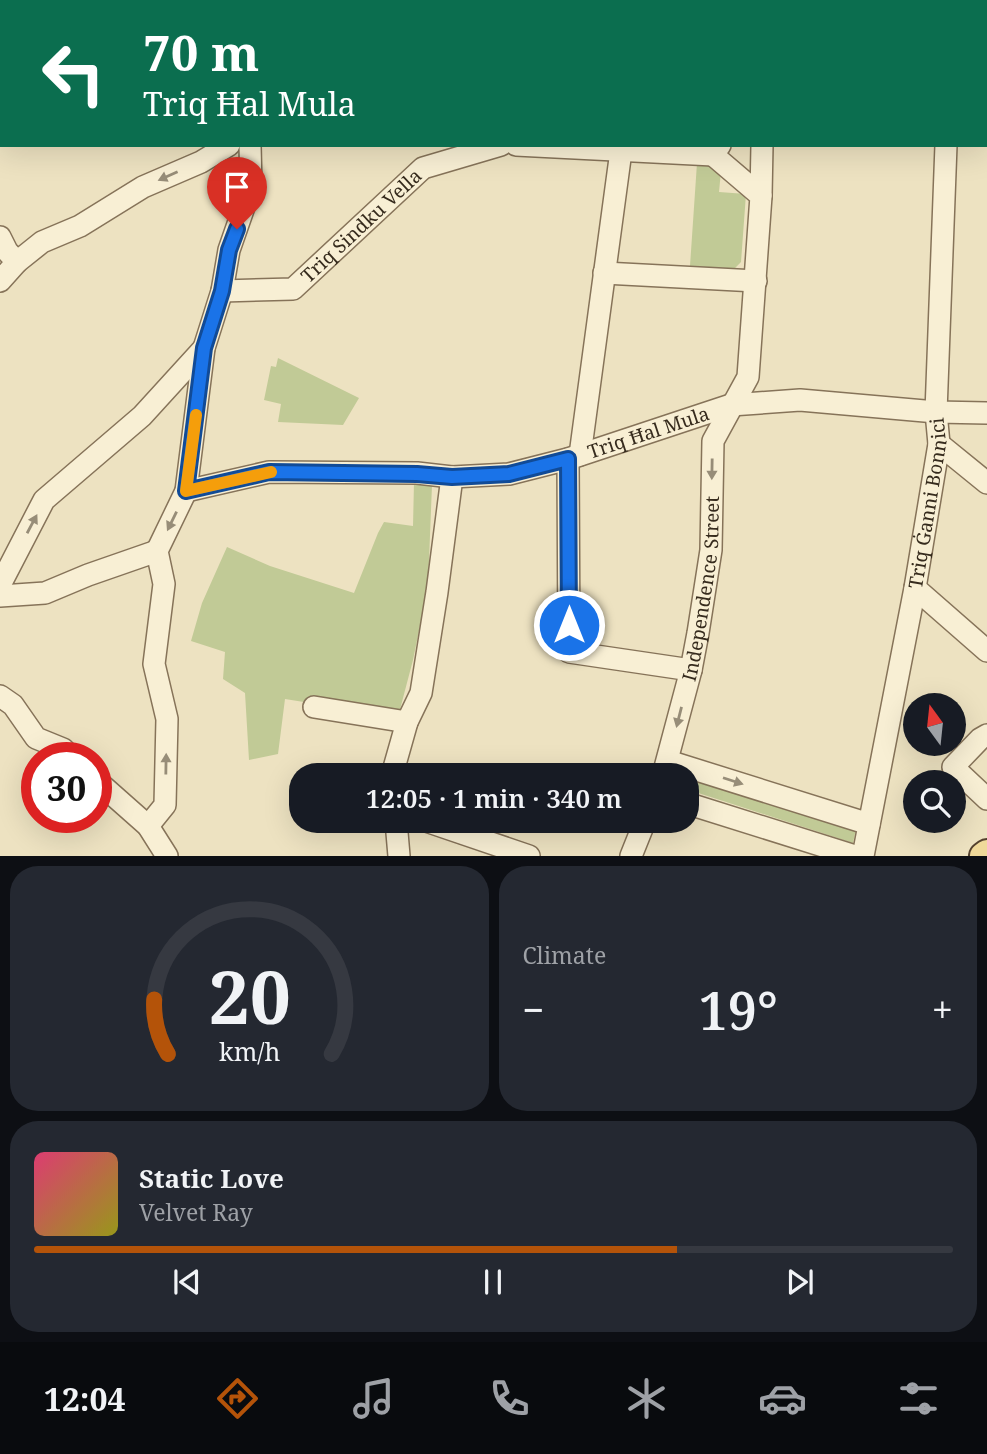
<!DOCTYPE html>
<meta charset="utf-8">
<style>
:root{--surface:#171b24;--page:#242831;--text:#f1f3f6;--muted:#9ea1a6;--line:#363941;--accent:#b45309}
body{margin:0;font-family:"Noto Serif",serif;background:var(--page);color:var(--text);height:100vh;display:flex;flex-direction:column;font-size:26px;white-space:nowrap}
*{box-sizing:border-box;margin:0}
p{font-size:23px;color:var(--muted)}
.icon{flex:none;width:38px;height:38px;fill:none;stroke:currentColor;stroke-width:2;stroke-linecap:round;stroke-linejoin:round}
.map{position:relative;height:856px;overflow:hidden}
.side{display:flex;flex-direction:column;gap:10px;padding:10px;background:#0d0f14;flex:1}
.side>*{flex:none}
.hud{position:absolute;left:0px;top:0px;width:987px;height:147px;box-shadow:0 7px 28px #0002;background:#0b6e4f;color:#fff;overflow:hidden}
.needle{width:46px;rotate:345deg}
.fabs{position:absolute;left:903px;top:693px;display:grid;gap:14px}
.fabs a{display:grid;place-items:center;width:63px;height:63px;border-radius:50%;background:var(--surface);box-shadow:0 7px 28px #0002;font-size:35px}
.speed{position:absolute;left:21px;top:742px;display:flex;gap:14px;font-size:35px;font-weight:700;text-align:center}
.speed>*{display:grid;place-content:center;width:91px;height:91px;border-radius:50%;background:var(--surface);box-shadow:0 7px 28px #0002;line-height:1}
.speed .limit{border:10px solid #d22;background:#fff;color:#111}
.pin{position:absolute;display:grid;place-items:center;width:60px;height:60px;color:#fff;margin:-72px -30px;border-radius:50% 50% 50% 0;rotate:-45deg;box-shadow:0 0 7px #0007}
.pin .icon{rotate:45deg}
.me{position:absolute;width:77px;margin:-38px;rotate:0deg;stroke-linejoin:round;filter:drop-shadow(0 0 5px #0008)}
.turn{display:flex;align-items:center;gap:24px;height:147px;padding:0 28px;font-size:32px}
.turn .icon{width:91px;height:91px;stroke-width:2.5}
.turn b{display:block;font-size:49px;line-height:60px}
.big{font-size:52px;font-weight:600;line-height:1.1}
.side .card{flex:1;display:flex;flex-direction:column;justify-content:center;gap:10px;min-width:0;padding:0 24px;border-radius:28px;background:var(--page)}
.side .dial{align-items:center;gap:0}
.dial svg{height:182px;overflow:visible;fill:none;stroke:var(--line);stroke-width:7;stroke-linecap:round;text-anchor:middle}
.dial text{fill:var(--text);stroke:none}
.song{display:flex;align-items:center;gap:21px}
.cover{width:84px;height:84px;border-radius:10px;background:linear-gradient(135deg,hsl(340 70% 55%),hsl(60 70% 35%))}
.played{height:7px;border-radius:4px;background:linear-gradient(90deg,var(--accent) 70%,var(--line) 70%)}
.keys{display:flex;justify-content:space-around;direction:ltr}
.heat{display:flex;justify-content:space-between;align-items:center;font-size:38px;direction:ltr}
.side .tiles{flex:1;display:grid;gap:10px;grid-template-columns:1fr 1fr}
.card:last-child{grid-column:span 2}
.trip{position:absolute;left:289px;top:763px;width:410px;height:70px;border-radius:28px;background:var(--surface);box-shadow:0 7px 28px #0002;font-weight:600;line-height:70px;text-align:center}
.menu{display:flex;height:112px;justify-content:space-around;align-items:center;background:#090b0e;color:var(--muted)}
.menu .icon{width:49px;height:49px}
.menu .active{color:var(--accent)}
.menu b{font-size:32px;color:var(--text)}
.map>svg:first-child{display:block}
</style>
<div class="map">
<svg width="987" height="856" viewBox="0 0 987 856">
<rect width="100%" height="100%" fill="#ede2c1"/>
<g fill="#c1ca96">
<polygon points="697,163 712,163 721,171 719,192 746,194 741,262 734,269 690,266"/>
<polygon points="278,358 359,398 343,425 278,422 281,404 264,400 271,366 276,367"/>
<polygon points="414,482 432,485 428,586 413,660 398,717 285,699 278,754 249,760 245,693 223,679 225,652 191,641 202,603 227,547 270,566 354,593 378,533 384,522 413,526"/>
<polygon points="686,777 856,829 853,843 686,789"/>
</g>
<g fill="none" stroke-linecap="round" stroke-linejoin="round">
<defs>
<g id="minor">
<polyline points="180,0 181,2"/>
<polyline points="441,2 442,0"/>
<polyline points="608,2 608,0"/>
<polyline points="749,2 749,0"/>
<polyline points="954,2 954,0"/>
<polyline points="985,83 987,83"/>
<polyline points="516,145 713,155"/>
<polyline points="761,196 762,145"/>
<polyline points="0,237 7,251 17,262"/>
<polyline points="604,273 756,281"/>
<polyline points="0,281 17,262 42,242 80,226 143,187 201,162 229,145"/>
<path id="s1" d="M 222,291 L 293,289 L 423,168 L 501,145"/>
<polyline points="939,444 987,483"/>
<polyline points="580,455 621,151"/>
<polyline points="568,459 569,652 691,670"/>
<path id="s2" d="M 186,491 L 269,472 L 417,473 L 452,477 L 509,474 L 568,459 L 731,405 L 800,400 L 936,412 L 987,413"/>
<polyline points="0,585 44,500 142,416 204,348"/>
<polyline points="915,588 987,651"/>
<polyline points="0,596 45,593 88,575 157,551"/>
<polyline points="0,696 13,705 36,738 63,749 72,758"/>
<polyline points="314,707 407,722"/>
<polyline points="987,735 980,739 953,767 987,799"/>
<polyline points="668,761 869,824"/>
<polyline points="392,775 407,722 421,693 437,592 452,477"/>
<path id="s3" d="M 663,775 L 691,670 L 698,633 L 711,550 L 713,441 L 748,377 L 761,196 L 713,155 L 720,145"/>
<polyline points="96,780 148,826 167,856"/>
<polyline points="686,803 855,856"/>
<polyline points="396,821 399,856"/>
<polyline points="426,821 529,856"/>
<polyline points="148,826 165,805 167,719 154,664 164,584 157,551 186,491 204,348 222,291 229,250 251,187 250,145"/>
<polyline points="631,856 645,821"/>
<path id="s4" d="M 863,856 L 915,588 L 939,444 L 936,412 L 946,145"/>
</g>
<polyline id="major" points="983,856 987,853"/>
</defs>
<use href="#minor" stroke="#867359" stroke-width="24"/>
<use href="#major" stroke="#54412e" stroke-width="30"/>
<use href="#minor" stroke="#f8efd4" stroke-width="21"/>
<use href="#major" stroke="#f0d99a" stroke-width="26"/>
</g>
<defs><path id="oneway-solid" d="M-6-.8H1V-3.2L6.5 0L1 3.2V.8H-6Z" transform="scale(1.75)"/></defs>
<g fill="#978d78">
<use href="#oneway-solid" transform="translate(168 176) rotate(156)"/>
<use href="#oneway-solid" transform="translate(712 469) rotate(91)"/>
<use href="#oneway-solid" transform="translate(172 521) rotate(116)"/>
<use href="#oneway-solid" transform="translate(32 524) rotate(-62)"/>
<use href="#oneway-solid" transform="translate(679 717) rotate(104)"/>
<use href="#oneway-solid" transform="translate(166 764) rotate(-89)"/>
<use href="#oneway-solid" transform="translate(733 781) rotate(18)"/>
</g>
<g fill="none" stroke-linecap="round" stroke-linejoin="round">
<defs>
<polyline id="route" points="237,229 229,250 222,291 204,348 186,491 269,472 417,474 452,477 509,474 568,459 569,625"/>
</defs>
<use href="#route" stroke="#114b97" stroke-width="18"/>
<use href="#route" stroke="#1a73e8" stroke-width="12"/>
<polyline stroke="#f59e0b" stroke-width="12" points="196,415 186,491 271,472"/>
</g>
<g text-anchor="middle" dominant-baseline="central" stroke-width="5" stroke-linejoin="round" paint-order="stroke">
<g font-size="19" fill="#362b1d" stroke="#f4ecd1">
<text stroke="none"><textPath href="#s1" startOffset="164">Triq Sindku Vella</textPath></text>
<text stroke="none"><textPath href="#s2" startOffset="471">Triq Ħal Mula</textPath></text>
<text stroke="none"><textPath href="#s4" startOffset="359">Triq Ġanni Bonnici</textPath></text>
<text stroke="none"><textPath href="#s3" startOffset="191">Independence Street</textPath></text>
</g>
</g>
</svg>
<div class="fabs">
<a><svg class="needle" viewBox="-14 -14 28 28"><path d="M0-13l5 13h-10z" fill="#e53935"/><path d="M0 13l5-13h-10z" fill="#9ea1a6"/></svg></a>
<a><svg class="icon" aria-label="search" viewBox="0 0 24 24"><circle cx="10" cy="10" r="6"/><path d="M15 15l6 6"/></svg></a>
</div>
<div class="speed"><div class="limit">30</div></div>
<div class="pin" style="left:237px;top:229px;background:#d93025"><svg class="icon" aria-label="arrive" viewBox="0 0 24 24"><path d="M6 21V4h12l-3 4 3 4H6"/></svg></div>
<svg class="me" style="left:569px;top:625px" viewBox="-20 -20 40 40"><circle r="17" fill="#1a73e8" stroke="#fff" stroke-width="3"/><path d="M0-11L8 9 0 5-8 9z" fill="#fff"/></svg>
<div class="trip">12:05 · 1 min · 340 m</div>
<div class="hud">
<div class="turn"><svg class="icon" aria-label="left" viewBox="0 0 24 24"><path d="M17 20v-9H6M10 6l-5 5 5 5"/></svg><div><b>70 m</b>Triq Ħal Mula</div></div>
</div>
</div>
<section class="side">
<div class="tiles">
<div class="card dial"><svg viewBox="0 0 100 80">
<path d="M14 69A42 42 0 1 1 86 69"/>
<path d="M14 69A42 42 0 0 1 8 45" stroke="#b45309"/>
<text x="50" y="56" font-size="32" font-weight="700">20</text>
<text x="50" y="72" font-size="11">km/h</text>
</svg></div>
<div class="card"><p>Climate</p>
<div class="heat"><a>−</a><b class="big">19°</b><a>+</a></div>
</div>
<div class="card">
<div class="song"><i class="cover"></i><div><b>Static Love</b><p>Velvet Ray</p></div></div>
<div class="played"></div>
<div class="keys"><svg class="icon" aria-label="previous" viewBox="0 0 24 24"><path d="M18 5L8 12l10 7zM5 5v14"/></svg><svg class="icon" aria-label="pause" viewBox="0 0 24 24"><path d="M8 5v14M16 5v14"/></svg><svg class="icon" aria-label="next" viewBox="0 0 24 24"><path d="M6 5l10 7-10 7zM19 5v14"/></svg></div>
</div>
</div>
</section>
<nav class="menu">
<b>12:04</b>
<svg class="icon active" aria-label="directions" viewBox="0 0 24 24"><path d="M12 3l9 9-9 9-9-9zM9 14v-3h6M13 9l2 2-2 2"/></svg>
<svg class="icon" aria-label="music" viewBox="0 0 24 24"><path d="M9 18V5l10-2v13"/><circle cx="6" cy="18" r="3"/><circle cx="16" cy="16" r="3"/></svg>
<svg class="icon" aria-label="phone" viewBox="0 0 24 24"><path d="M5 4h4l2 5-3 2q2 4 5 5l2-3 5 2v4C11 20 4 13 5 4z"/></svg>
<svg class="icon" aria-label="climate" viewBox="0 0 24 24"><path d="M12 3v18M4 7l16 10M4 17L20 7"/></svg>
<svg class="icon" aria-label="car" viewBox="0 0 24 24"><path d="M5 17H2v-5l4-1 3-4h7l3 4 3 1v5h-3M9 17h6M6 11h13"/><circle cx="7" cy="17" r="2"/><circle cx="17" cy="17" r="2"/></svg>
<svg class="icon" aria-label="filters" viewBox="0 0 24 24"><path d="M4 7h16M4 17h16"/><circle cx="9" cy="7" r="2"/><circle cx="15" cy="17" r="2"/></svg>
</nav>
